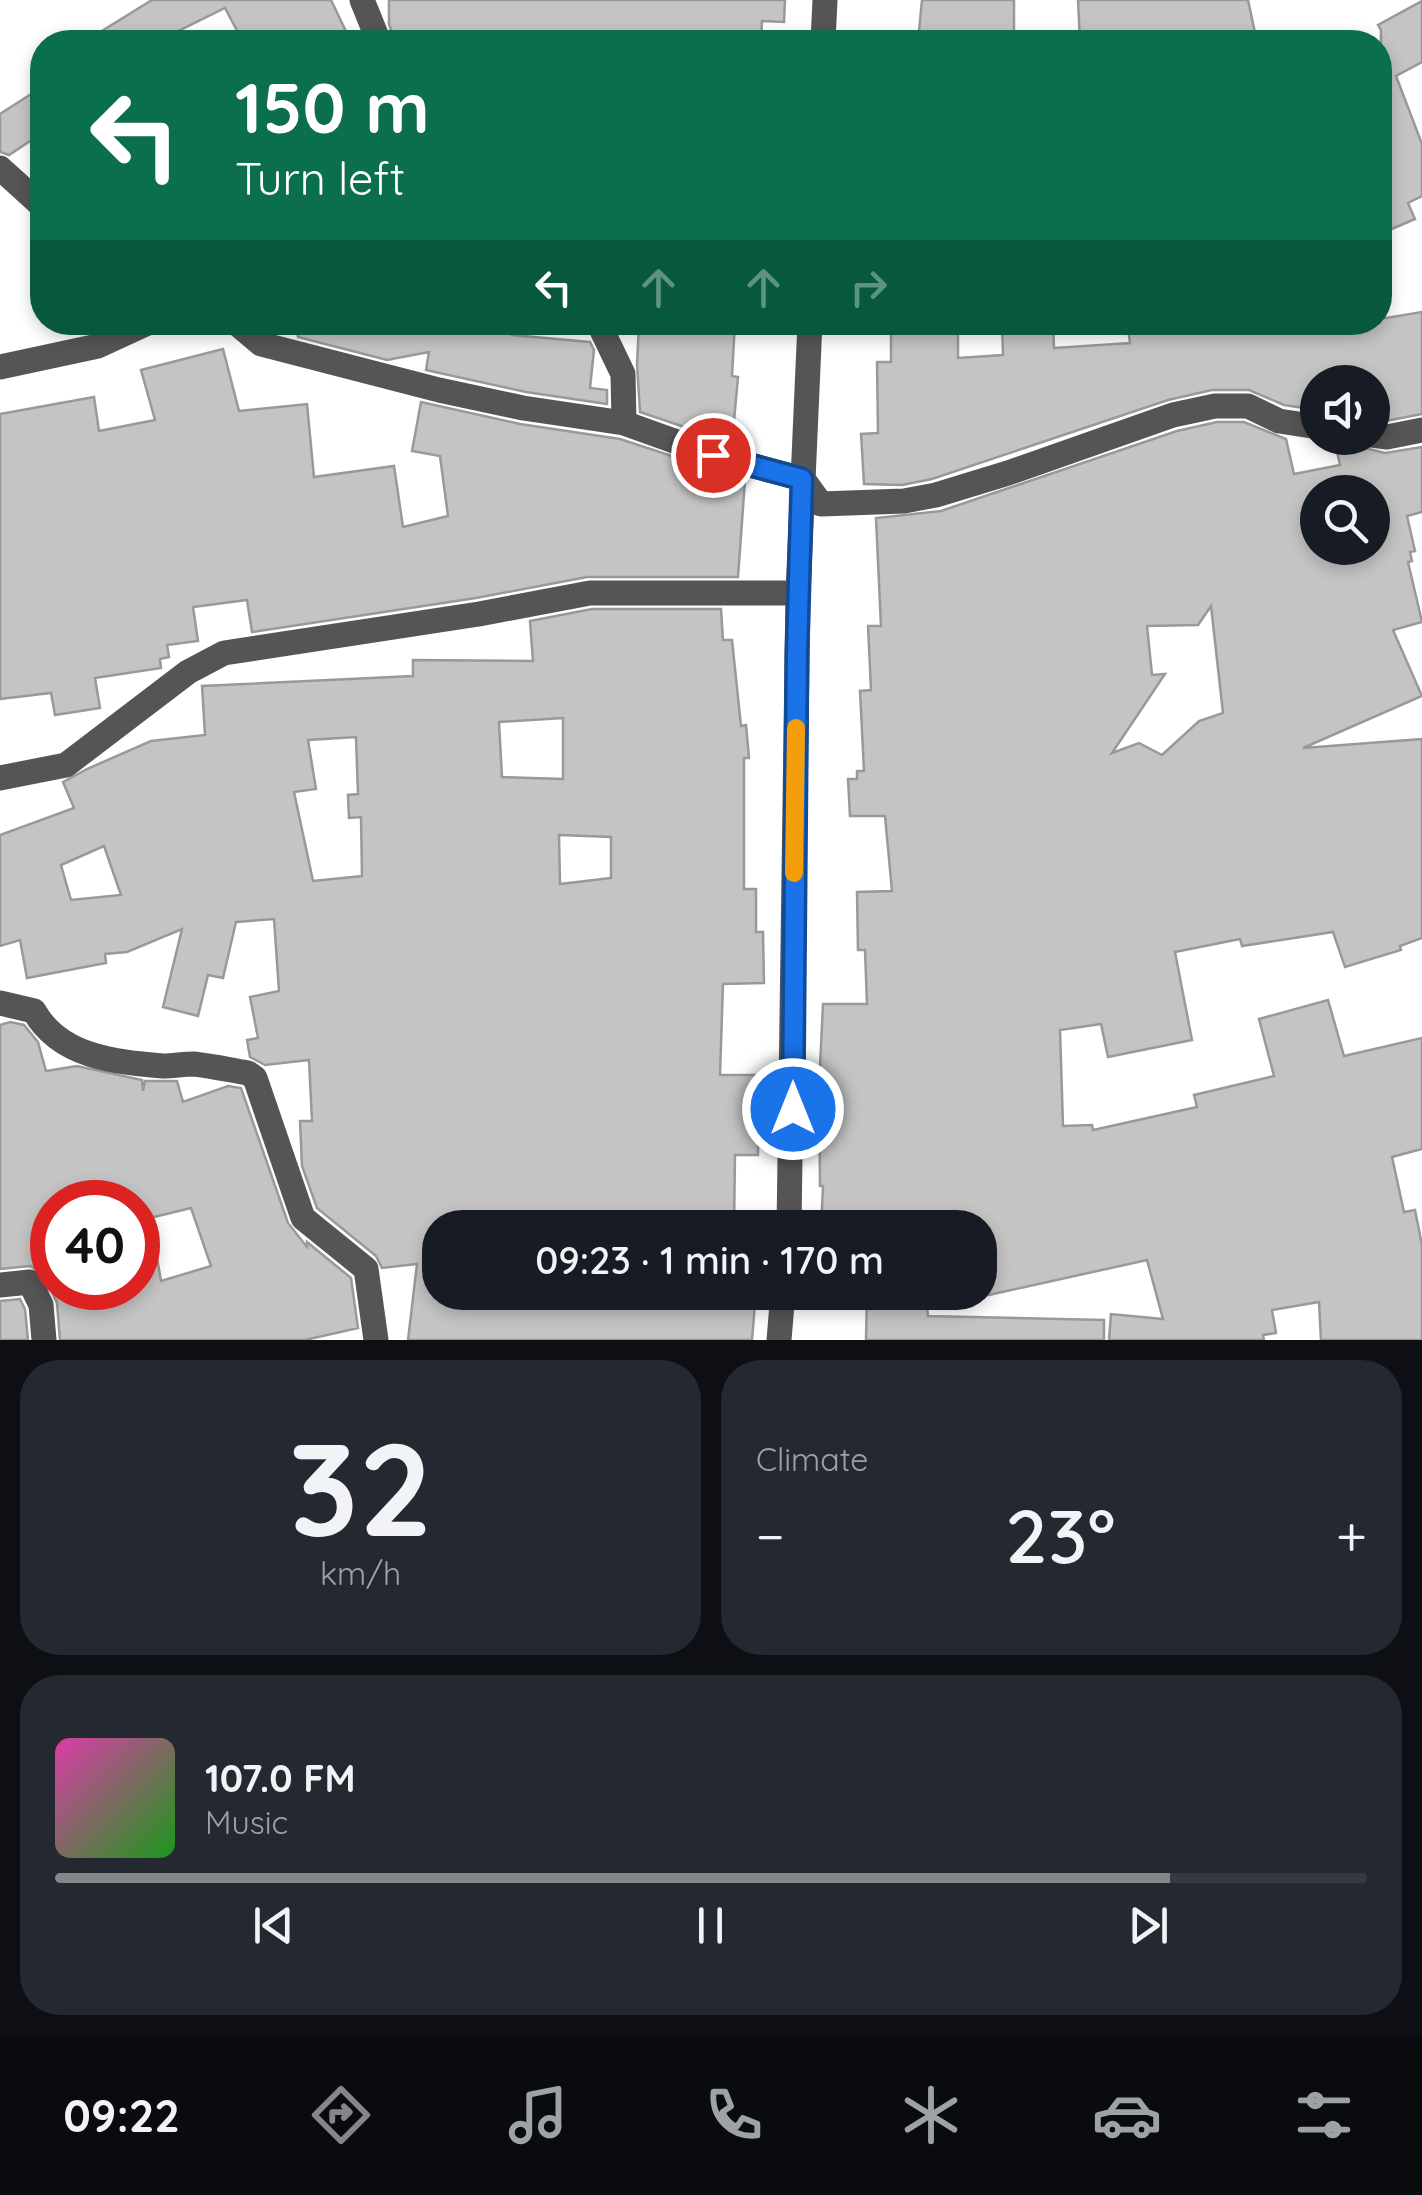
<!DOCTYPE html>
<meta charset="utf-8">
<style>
:root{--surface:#171b24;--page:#242831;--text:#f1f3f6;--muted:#9ea1a6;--line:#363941;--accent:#858687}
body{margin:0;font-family:Quicksand,sans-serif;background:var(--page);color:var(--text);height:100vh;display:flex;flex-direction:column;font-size:38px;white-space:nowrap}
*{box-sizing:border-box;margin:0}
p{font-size:32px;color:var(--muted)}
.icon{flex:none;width:55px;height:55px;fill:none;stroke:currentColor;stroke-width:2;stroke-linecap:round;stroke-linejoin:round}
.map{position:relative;height:1340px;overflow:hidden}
.side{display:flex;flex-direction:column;gap:20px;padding:20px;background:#0d0f14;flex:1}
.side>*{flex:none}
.top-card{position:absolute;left:30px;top:30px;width:1362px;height:305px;border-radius:40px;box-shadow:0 5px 15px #0003;background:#0b6e4f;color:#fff;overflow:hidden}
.buttons{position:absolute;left:1300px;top:365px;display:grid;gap:20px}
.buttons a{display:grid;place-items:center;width:90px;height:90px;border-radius:50%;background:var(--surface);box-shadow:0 5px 15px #0003;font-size:50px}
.speed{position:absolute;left:30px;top:1180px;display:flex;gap:20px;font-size:50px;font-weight:700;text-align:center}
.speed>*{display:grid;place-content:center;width:130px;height:130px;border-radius:50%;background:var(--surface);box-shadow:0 5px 15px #0003;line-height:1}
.speed .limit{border:15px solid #d22;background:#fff;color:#111}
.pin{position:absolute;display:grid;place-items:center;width:85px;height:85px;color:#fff;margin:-42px;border:5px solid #fff;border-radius:50%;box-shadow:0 2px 10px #0007}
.me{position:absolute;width:110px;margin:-55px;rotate:0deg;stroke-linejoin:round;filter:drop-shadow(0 0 8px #0008)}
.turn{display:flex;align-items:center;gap:35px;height:210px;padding:0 40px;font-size:45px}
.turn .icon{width:130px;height:130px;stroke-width:2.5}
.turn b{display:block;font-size:70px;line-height:85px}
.lanes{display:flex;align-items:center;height:95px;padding:0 40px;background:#0003;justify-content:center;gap:50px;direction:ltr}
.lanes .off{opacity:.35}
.big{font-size:75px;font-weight:600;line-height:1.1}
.side .widget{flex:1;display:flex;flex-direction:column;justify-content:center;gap:15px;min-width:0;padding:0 35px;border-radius:40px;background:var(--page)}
.side .dial{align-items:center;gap:0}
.dial b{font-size:130px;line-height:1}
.song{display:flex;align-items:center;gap:30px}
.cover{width:120px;height:120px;border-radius:15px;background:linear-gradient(135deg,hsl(320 70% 55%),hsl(120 70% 35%))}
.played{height:10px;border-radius:5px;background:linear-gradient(90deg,var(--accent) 85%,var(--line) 85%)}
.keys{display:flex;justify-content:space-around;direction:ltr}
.heat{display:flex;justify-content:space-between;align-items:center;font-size:55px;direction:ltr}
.side .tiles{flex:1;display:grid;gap:20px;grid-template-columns:1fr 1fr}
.widget:last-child{grid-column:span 2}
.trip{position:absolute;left:422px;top:1210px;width:575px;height:100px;border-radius:40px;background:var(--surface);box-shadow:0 5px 15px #0003;font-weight:600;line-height:100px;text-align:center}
.tab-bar{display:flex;height:160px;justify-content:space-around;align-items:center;background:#090b0e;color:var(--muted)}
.tab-bar .icon{width:70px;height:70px}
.tab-bar .active{color:var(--accent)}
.tab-bar b{font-size:45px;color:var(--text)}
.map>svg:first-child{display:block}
</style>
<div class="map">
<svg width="1422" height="1340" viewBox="0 0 1422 1340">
<rect width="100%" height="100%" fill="#fff"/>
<g fill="#c4c4c4" stroke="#999" stroke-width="2.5" fill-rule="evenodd">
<polygon points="152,0 331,0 351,42 243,42 225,8 156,42 84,42"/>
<polygon points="389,0 785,0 784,22 762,21 761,42 395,42 389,24"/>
<polygon points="922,0 1014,0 1014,42 918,42"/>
<polygon points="1078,0 1248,0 1257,42 1080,42"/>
<polygon points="1422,1 1422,62 1396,76 1422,144 1422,196 1408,203 1415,219 1380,234 1380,179 1391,174 1380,146 1381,30 1378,25"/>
<polygon points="42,87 42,133 9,155 0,152 0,114"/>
<polygon points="1422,312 1422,414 1386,421 1372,419 1372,382 1318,382 1318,410 1284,405 1249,390 1212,390 1168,400 932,479 902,485 864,484 861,434 878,433 877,362 891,362 891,322 958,322 958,358 1003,355 1002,322 1053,322 1054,348 1130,343 1127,322 1380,322 1380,319"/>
<polygon points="296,322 512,322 512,335 590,342 594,350 590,388 607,390 607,404 526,392 426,370 429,352 387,360 298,337"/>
<polygon points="639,322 735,322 732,376 738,377 732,443 640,412 637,365"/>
<polygon points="223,349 239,411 307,404 314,477 394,466 403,527 448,516 440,456 412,451 421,402 520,424 620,439 745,480 738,577 587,577 476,598 252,632 247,600 193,607 198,641 167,645 169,657 160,659 161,668 95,678 100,708 55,715 51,693 0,699 0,414 94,397 99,431 155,420 141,370"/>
<path d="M 1217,422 L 1244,422 L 1286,439 L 1294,474 L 1340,465 L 1337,452 L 1361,447 L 1385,453 L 1422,447 L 1422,512 L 1407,516 L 1415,551 L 1410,552 L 1412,561 L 1408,562 L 1422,622 L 1393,630 L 1422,696 L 1303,748 L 1422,739 L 1422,938 L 1400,946 L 1401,950 L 1345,967 L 1333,932 L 1242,946 L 1240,939 L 1175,952 L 1192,1040 L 1108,1057 L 1101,1024 L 1060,1030 L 1063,1126 L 1092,1125 L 1093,1130 L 1197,1107 L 1194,1095 L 1274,1076 L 1259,1019 L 1328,1000 L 1344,1056 L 1422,1038 L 1422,1149 L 1392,1157 L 1404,1212 L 1415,1210 L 1422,1245 L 1422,1340 L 1321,1340 L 1319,1302 L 1272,1310 L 1276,1333 L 1263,1335 L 1264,1340 L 1109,1340 L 1111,1314 L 1163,1319 L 1147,1260 L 980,1297 L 980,1227 L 950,1227 L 950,1221 L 897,1221 L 897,1225 L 821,1228 L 823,1186 L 820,1186 L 819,1087 L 823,1004 L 867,1004 L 865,950 L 858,950 L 857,892 L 892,891 L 885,816 L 850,816 L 848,779 L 857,779 L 857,771 L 864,771 L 860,691 L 871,690 L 868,626 L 881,626 L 876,518 L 941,511 L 1177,431 ZM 1318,492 L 1372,492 L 1372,548 L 1318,548 ZM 1211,606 L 1223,713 L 1199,721 L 1162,755 L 1139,743 L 1112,753 L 1165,674 L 1152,675 L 1147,626 L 1198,625 Z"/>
<path d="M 592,609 L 721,609 L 723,640 L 732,640 L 741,726 L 746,725 L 749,758 L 744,758 L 744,889 L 756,889 L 756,932 L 763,932 L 764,983 L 723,984 L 720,1075 L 758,1075 L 758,1155 L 735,1155 L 734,1228 L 440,1228 L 440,1292 L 756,1292 L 752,1340 L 408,1340 L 417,1264 L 382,1268 L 376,1256 L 317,1208 L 302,1166 L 300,1121 L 312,1121 L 309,1060 L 265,1065 L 250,1057 L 247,1040 L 258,1038 L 250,997 L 279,991 L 274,919 L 236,922 L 223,978 L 208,975 L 198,1016 L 163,1007 L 182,929 L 127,952 L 105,954 L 106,963 L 27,978 L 20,940 L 0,946 L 0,835 L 74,808 L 63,782 L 87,769 L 151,741 L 205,735 L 202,686 L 413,676 L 413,660 L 533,661 L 530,621 ZM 563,718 L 563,779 L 502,777 L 499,722 ZM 356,737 L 358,794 L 348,795 L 349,818 L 361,817 L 362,876 L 313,881 L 294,792 L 316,789 L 308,740 ZM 559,835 L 611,837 L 611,878 L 560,884 ZM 104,846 L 121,895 L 71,900 L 61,865 Z"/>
<path d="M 10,1022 L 24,1025 L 38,1042 L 46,1071 L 77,1066 L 142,1080 L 143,1091 L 145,1081 L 177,1081 L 183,1102 L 228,1086 L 241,1088 L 288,1223 L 307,1247 L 307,1242 L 351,1278 L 358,1328 L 305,1340 L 60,1340 L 57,1303 L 44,1274 L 30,1266 L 0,1269 L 0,1025 ZM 52,1202 L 138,1202 L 138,1288 L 52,1288 L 52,1265 L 46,1236 L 52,1234 ZM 191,1208 L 211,1266 L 161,1281 L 150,1218 Z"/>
<polygon points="867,1292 925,1292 928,1316 1104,1320 1104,1340 866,1340"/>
<polygon points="20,1299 25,1309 28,1340 0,1340 0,1301"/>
</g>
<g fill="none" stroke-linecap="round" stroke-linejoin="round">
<g stroke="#555" stroke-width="25">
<polyline points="362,0 379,42"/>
<polyline points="823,42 825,0"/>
<polyline points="0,168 42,206"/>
<polyline points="235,322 261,344 439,390 523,408 624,423 713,455 803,479 821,504 904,501 936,495 1008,473 1173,415 1215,406 1248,406 1279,421 1318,427"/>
<polyline points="598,322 623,374 624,423"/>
<polyline points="0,367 98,346 150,322"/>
<polyline points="1372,435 1387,437 1422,430"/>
<polyline points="0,778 66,765 188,672 224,653 479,614 590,593 798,593"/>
<path d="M 0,1003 L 34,1011 C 60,1057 115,1062 163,1066 C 173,1066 184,1064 194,1064 C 212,1066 230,1070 248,1073 L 255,1078 L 303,1218 L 366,1269 L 376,1340"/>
<polyline points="789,1228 798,593 810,322"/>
<polyline points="0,1285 30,1282 41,1305 44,1340"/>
<polyline points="779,1340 783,1292"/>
</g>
</g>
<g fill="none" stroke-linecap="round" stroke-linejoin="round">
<defs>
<polyline id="route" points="713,455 802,479 797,652 793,1109"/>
</defs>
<use href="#route" stroke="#114b97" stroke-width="25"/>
<use href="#route" stroke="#1a73e8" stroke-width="18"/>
<polyline stroke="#f59e0b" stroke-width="18" points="794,873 796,728"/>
</g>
</svg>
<div class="buttons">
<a><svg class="icon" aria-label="sound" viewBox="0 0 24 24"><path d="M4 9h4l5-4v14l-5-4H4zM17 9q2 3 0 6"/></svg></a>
<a><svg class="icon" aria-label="search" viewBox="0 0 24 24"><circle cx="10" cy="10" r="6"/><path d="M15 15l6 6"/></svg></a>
</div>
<div class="speed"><div class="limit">40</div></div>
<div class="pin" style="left:713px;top:455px;background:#d93025"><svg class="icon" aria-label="arrive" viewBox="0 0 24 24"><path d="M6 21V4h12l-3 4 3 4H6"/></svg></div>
<svg class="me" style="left:793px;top:1109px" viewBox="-20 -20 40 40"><circle r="17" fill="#1a73e8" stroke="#fff" stroke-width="3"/><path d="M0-11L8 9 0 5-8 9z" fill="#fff"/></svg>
<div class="trip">09:23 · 1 min · 170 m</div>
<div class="top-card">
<div class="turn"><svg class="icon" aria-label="left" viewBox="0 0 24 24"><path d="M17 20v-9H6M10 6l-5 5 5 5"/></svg><div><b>150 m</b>Turn left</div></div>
<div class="lanes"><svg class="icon" aria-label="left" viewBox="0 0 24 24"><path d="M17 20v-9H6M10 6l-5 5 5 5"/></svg><svg class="icon off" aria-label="ahead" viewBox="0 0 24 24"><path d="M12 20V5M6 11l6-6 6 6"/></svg><svg class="icon off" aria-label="ahead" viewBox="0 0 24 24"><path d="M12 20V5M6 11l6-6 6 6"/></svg><svg class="icon off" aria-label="right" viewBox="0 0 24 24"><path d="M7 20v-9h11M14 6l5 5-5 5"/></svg></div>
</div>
</div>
<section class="side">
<div class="tiles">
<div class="widget dial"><b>32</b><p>km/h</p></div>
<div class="widget"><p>Climate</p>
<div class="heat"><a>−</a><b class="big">23°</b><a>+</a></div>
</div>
<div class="widget">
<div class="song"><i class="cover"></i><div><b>107.0 FM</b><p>Music</p></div></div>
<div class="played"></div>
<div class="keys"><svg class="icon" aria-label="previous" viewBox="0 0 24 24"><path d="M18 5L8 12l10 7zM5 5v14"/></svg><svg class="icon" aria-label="pause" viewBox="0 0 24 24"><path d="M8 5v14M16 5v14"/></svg><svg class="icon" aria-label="next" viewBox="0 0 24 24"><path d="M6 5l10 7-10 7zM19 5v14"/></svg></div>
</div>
</div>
</section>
<nav class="tab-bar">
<b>09:22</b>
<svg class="icon active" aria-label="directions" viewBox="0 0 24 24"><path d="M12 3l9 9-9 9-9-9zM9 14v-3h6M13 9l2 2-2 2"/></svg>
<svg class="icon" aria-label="music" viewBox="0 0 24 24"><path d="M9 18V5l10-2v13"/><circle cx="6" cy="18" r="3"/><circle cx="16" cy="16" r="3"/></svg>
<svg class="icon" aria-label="phone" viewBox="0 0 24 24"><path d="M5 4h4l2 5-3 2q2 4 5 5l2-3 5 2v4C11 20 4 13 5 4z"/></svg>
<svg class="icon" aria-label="climate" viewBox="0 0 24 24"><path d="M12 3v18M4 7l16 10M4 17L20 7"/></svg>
<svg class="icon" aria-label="car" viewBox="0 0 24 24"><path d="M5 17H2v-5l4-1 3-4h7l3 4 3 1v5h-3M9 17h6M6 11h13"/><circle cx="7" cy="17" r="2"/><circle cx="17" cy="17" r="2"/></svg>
<svg class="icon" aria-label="filters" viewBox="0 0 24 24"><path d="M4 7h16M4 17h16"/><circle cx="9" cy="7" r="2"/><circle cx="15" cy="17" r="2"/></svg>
</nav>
